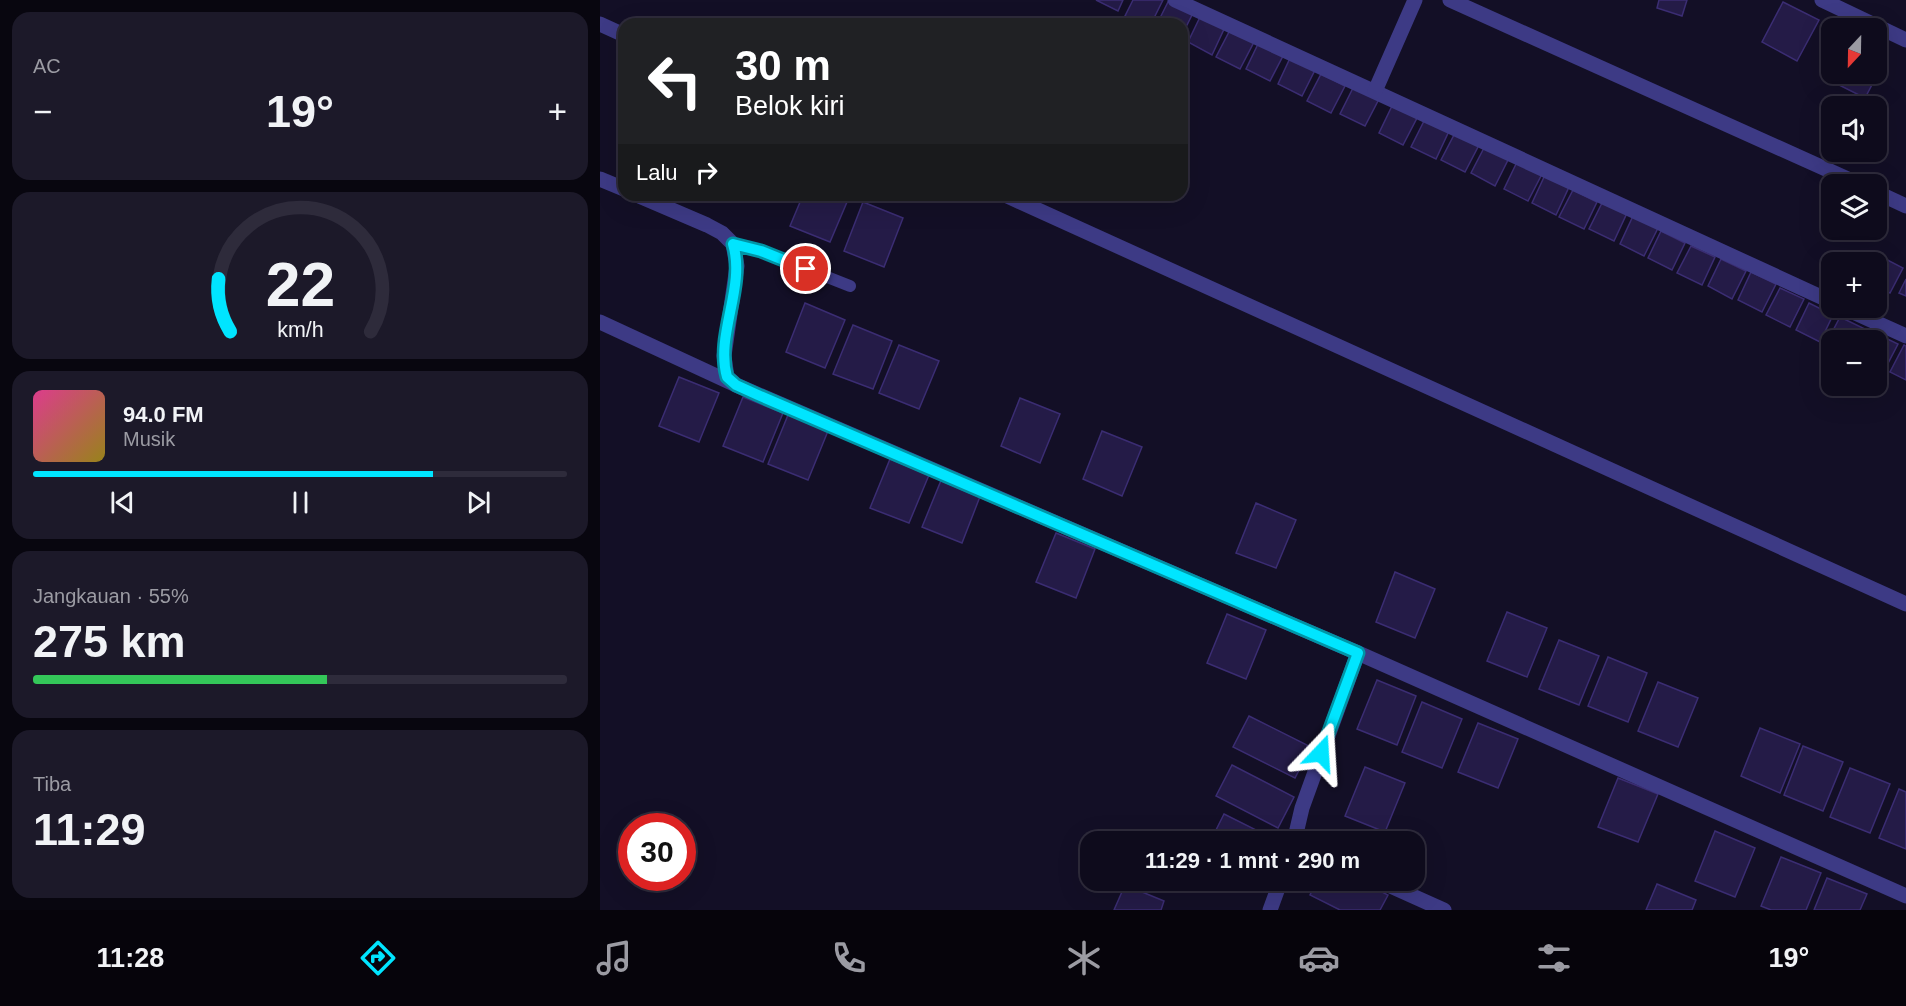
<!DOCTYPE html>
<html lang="id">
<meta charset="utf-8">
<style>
:root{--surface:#0e0b1c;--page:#1c1929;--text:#f1f3f6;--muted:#9b9ba3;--line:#2e2b3b;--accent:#00e5ff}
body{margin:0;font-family:Arial,sans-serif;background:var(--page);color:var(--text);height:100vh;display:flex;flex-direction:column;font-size:22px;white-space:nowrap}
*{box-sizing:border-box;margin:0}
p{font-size:20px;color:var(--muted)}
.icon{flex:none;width:33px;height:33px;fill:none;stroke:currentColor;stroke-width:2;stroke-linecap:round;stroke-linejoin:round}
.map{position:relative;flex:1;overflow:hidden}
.panel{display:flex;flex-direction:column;gap:12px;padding:12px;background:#08060f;width:600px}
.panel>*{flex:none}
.hud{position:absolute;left:18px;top:18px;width:570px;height:183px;border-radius:18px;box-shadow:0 6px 24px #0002,0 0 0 2px var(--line);background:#202124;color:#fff;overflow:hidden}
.needle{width:39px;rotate:202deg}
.tools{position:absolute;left:1221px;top:18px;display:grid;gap:12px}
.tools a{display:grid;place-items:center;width:66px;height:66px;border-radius:12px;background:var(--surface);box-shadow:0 6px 24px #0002,0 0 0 2px var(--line);font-size:30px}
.speed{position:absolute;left:18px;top:813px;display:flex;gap:12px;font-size:30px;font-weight:700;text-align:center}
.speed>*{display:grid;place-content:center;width:78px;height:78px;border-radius:50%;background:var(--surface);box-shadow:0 6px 24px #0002,0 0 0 2px var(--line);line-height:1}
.speed .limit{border:9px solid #d22;background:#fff;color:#111}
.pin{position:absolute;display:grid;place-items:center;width:51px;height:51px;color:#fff;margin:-26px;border:3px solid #fff;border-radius:50%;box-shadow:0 2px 6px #0007}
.me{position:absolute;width:66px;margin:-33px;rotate:20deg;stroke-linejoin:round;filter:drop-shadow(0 0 4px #0008)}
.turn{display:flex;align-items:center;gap:21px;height:126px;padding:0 18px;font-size:27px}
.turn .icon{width:78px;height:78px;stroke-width:2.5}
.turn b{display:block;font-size:42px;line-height:51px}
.then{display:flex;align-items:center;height:57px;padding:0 18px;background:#0003;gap:12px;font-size:22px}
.big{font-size:45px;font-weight:600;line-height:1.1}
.panel .card{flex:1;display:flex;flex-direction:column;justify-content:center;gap:9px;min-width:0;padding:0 21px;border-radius:18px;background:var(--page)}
.panel .dial{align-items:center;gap:0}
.dial svg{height:156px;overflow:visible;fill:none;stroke:var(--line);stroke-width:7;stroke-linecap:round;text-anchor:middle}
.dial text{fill:var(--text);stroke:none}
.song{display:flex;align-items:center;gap:18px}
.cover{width:72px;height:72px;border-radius:9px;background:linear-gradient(135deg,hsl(330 70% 55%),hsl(50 70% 35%))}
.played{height:6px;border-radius:3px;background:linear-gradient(90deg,var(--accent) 75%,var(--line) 75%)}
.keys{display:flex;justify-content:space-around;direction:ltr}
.heat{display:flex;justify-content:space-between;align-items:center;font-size:33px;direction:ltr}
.charge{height:9px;border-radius:4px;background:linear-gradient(90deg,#34c759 55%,var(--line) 0)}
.trip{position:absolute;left:480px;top:831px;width:345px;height:60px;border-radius:18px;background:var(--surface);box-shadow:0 6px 24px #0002,0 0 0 2px var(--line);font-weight:600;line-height:60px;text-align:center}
.tabs{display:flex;height:96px;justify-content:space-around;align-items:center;background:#06040b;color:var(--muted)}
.tabs .icon{width:42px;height:42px}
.tabs .current{color:var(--accent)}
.tabs b{font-size:27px;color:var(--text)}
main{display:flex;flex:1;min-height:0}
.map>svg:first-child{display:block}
</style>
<main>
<section class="panel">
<div class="card"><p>AC</p>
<div class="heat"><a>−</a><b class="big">19°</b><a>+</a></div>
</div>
<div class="card dial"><svg viewBox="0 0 100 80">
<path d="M14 69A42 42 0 1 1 86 69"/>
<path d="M14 69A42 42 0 0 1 8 42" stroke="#00e5ff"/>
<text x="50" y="56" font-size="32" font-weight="700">22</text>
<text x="50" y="72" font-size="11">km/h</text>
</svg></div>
<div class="card">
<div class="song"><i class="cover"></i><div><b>94.0 FM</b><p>Musik</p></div></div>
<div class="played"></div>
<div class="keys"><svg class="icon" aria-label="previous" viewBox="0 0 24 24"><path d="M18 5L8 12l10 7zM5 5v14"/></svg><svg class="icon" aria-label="pause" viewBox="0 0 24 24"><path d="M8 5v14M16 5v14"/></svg><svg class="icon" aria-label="next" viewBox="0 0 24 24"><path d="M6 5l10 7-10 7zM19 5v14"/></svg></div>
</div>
<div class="card"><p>Jangkauan · 55%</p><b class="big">275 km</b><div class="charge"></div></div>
<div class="card"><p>Tiba</p><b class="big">11:29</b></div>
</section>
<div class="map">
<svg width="1306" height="910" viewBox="0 0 1306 910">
<rect width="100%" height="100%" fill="#130f26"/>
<g fill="#241b47" stroke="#3b2d73" stroke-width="1.5">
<polygon points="496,0 523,0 518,11"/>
<polygon points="533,0 563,0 551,24 542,24 525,16"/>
<polygon points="569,0 593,13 582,35 582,24 557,24"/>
<polygon points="1059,0 1087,0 1082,16 1057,8"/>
<polygon points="1183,2 1219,20 1197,61 1162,42"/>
<polygon points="601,15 625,27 612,55 588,42"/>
<polygon points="630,30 654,42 640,69 616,57"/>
<polygon points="659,42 684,54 670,81 646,69"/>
<polygon points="1276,53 1286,58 1265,98 1229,80 1233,74 1276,74"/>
<polygon points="691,56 716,68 702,96 678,84"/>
<polygon points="721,74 745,86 731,113 707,101"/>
<polygon points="754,86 779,99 765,126 740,114"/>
<polygon points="792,106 817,118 803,145 779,133"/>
<polygon points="825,119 849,131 836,159 811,147"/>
<polygon points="855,133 879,145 865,172 841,160"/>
<polygon points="885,146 909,158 895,186 871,173"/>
<polygon points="917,162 942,174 928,201 904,189"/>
<polygon points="945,175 969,187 956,215 932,203"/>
<polygon points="973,190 997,202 984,229 959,217"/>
<polygon points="203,195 250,195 230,242 190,226"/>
<polygon points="1003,201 1027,213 1014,241 989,229"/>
<polygon points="263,202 303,218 284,267 244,251"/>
<polygon points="1033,216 1058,228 1044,256 1020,244"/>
<polygon points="1061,231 1085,243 1072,270 1048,258"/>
<polygon points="1091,246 1115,257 1102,285 1077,273"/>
<polygon points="1274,253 1303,268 1290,293 1276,286 1276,262 1269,262"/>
<polygon points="1121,259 1146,271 1132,299 1108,286"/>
<polygon points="1151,272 1176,284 1162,312 1138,300"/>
<polygon points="1306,279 1306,296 1299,293"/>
<polygon points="1180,288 1204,299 1190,327 1166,315"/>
<polygon points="205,303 245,320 225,368 186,352"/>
<polygon points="1209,303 1233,315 1220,342 1196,330"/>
<polygon points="1240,317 1265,329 1259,340 1232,340 1232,347 1226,344"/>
<polygon points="253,325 292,341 273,389 233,374"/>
<polygon points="1273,332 1298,344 1284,371 1276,367 1276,340 1269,340"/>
<polygon points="299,345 339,361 319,409 279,393"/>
<polygon points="1304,345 1306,346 1306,380 1290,372"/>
<polygon points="79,377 119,393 99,442 59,426"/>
<polygon points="143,397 183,413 163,462 123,446"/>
<polygon points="420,398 460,414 440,463 401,446"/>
<polygon points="188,415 228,431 208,480 168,464"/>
<polygon points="502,431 542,447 522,496 483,479"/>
<polygon points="290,459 329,475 309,523 270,508"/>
<polygon points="342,478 381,494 362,543 322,527"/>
<polygon points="656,503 696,520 676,568 636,553"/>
<polygon points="456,533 495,549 476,598 436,582"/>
<polygon points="795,572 835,589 815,638 776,622"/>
<polygon points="907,612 947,628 927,677 887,661"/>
<polygon points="627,614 666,630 646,679 607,663"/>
<polygon points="959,640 999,656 979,705 939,689"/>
<polygon points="1008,657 1047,673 1028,722 988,706"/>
<polygon points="777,680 816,696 797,745 757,729"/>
<polygon points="1058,682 1098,698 1078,747 1038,731"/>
<polygon points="822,702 862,719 842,768 802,752"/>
<polygon points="649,716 711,747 695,778 633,747"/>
<polygon points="878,723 918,739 898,788 858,772"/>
<polygon points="1160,728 1200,744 1180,793 1141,776"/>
<polygon points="1203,746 1243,762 1223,811 1184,795"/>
<polygon points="632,765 694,797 678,828 616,796"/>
<polygon points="765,767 805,783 785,832 745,816"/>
<polygon points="1250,768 1290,784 1270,833 1230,817"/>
<polygon points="1018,778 1058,794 1038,842 998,827"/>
<polygon points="1299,789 1306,792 1306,849 1279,838"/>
<polygon points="624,814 680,842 610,842"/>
<polygon points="1115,831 1155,848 1135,897 1095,881"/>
<polygon points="1181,857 1221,873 1206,910 1171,910 1161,906"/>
<polygon points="1227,878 1267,894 1260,910 1214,910"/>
<polygon points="717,880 759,880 788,895 780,910 740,910 710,895"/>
<polygon points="1057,884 1096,900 1092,910 1046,910"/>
<polygon points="525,885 564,901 561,910 514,910"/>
</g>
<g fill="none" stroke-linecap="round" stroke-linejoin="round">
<polyline stroke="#3d3a85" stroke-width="12" points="133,244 161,251 250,286"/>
<g stroke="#3d3a85" stroke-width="15">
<polyline points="575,0 1232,302"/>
<polyline points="850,0 1259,184"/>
<polyline points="1222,0 1306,40"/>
<polyline points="0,24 24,35"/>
<polyline points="775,91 815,0"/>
<polyline points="0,179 24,189"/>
<polyline points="1276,192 1306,206"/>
<polyline points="37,195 107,225 122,233 133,244 137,266 124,356 127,377 134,383"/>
<polyline points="405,195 1306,604"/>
<polyline points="1244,308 1306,336"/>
<polyline points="0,322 136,385 758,653 1306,896"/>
<polyline points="694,842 702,808 758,653"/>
<polyline points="777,880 844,910"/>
<polyline points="670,910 681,880"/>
</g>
</g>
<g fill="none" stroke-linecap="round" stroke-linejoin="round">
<defs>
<path id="route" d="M 206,269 L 161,251 L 133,244 C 146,288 115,334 127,377 L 136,385 L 158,395 L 758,653 L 721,753"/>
</defs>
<use href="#route" stroke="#0095a6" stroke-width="15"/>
<use href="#route" stroke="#00e5ff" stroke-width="10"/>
</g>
</svg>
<div class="tools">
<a><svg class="needle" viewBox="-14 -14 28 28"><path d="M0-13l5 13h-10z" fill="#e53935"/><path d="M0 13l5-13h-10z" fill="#9b9ba3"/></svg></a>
<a><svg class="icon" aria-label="sound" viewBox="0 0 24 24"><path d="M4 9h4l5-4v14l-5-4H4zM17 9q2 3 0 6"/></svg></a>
<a><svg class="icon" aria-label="layers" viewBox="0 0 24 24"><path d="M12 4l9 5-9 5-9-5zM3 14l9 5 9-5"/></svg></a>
<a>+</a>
<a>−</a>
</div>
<div class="speed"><div class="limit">30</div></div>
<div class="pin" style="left:206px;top:269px;background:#d93025"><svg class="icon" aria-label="arrive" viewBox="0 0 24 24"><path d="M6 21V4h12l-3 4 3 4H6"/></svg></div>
<svg class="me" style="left:721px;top:753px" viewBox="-20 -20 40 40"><path d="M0-17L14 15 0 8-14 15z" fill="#00e5ff" stroke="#fff" stroke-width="4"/></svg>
<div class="trip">11:29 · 1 mnt · 290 m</div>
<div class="hud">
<div class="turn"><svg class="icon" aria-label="left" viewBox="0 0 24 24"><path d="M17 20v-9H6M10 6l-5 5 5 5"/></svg><div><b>30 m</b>Belok kiri</div></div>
<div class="then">Lalu<svg class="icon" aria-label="right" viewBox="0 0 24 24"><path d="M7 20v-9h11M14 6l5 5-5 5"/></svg></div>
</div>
</div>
</main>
<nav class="tabs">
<b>11:28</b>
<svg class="icon current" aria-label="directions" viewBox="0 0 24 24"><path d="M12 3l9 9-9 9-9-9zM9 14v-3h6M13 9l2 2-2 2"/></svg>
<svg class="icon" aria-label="music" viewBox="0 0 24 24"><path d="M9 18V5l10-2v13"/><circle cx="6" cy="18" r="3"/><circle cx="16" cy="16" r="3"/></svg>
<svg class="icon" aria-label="phone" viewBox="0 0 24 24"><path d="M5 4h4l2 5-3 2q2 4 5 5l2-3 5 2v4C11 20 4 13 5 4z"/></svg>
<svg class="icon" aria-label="climate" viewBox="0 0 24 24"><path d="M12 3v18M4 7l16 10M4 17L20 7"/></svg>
<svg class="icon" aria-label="car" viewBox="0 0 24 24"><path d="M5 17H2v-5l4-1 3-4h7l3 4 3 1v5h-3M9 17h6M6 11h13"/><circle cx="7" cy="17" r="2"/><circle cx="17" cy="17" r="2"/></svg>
<svg class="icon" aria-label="filters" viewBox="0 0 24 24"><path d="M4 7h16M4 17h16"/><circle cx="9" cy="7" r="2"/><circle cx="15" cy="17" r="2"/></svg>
<b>19°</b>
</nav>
